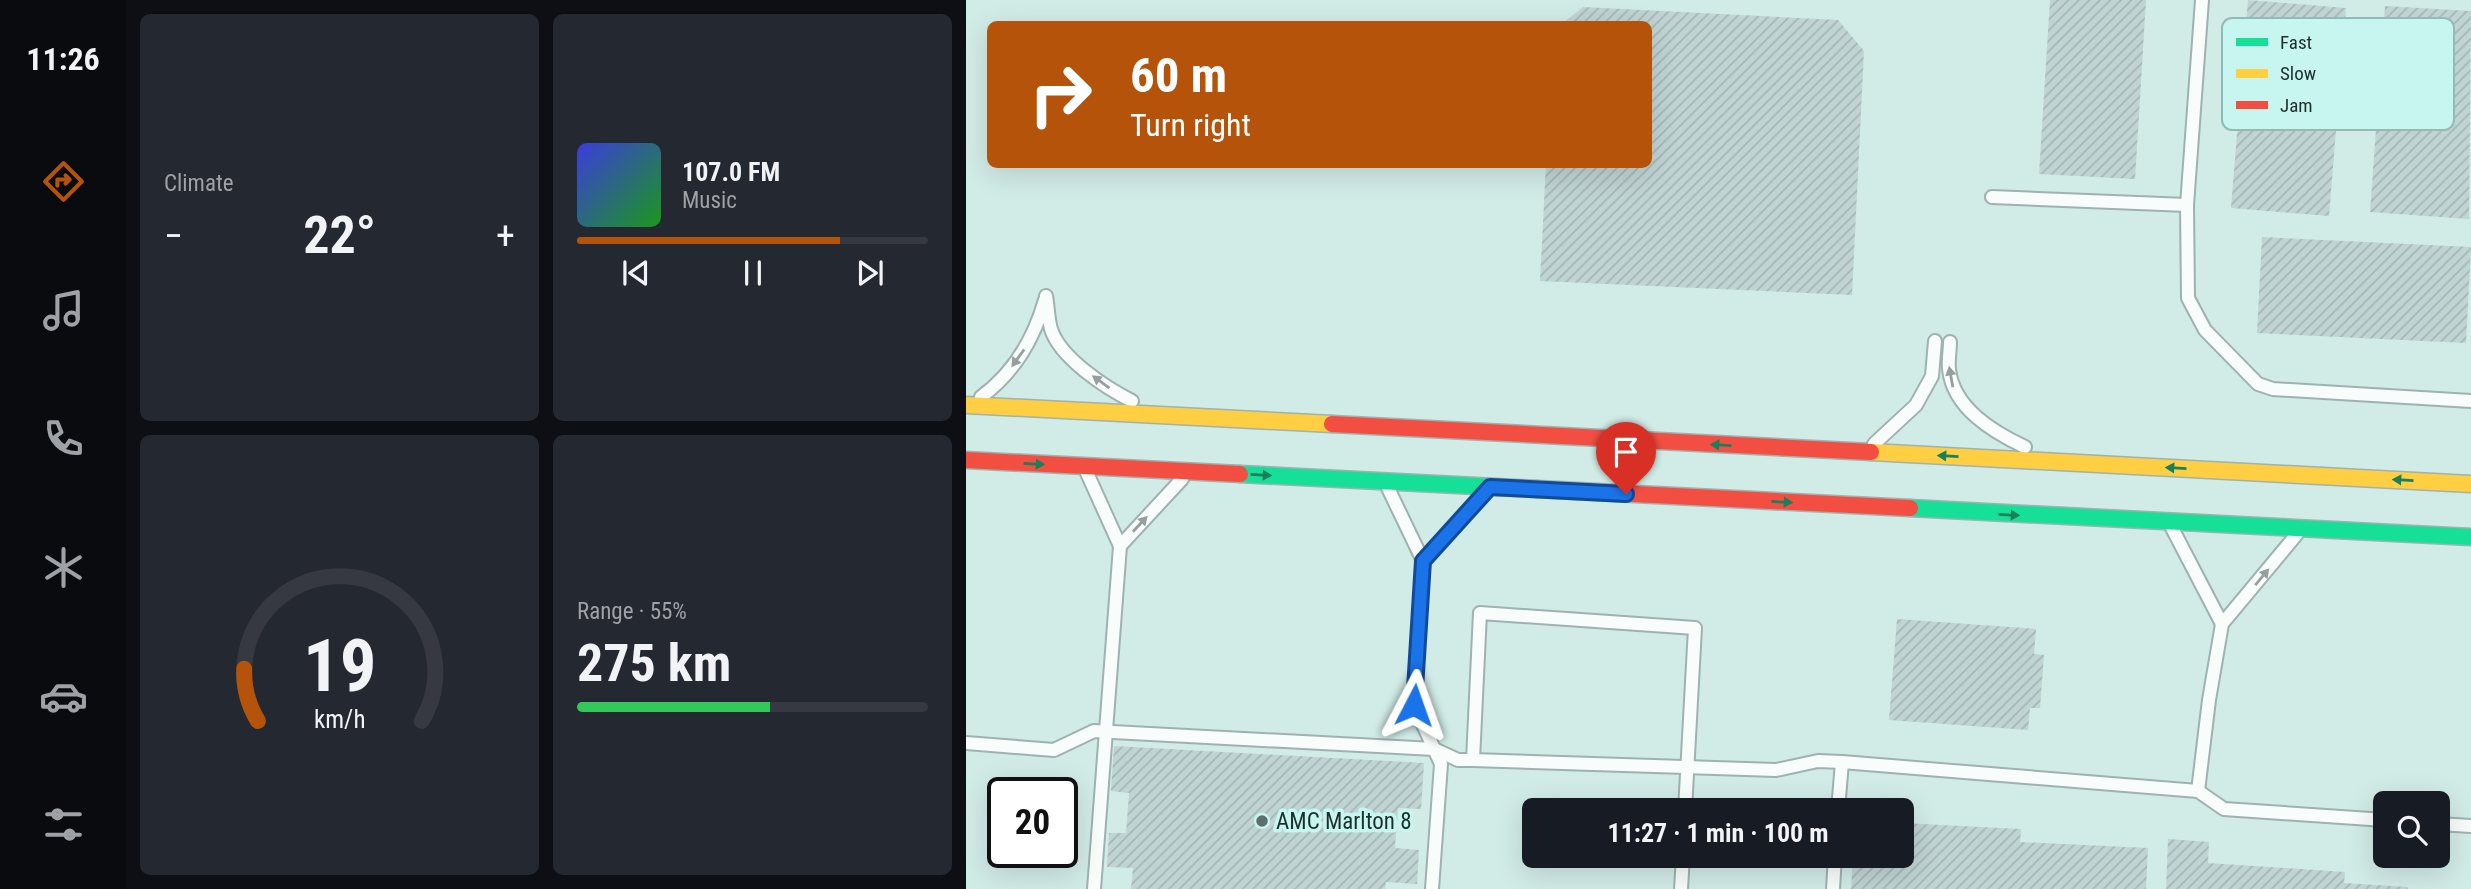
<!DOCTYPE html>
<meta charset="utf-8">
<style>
:root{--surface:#171b24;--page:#242831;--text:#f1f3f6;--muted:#9ea1a6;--line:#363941;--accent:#b45309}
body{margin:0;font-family:"Roboto Condensed",sans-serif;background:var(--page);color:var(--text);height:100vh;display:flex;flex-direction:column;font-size:26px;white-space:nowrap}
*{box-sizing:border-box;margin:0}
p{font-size:23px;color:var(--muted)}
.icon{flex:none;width:38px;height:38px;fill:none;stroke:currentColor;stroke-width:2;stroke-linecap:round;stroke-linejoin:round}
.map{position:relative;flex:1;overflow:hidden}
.panel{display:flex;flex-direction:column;gap:14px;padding:14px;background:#0d0f14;width:840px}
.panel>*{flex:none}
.hud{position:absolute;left:21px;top:21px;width:665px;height:147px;border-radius:10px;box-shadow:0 7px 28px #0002;background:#b45309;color:#fff;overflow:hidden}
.tools{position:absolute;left:1407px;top:791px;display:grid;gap:14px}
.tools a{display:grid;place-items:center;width:77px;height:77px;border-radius:10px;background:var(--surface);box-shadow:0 7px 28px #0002;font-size:35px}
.speed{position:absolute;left:21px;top:777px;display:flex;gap:14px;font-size:35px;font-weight:700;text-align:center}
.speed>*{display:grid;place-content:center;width:91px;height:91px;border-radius:50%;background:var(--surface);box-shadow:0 7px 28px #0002;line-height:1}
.speed .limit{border:4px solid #111;border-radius:10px;background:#fff;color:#111}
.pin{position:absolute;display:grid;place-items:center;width:60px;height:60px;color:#fff;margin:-72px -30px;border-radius:50% 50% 50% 0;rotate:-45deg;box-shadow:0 0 7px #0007}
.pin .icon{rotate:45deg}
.me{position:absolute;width:77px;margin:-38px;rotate:4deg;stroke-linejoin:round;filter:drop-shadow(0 0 5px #0008)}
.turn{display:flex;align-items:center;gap:24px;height:147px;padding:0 28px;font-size:32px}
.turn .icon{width:91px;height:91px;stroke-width:2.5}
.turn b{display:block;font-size:49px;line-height:60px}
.big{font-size:52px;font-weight:700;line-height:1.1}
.panel .widget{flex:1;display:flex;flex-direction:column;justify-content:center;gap:10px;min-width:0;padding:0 24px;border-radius:10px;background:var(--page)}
.panel .dial{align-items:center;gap:0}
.dial svg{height:182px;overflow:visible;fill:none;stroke:var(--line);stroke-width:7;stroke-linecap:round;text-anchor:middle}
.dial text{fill:var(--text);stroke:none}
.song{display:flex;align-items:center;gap:21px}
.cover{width:84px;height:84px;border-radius:10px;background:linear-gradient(135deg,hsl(240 70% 55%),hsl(120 70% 35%))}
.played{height:7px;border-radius:4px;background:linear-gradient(90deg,var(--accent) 75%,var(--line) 75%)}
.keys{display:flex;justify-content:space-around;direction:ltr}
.heat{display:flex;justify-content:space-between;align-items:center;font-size:38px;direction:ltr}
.charge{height:10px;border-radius:5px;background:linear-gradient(90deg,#34c759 55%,var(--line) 0)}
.panel .tiles{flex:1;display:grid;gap:14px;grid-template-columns:repeat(2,1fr)}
.trip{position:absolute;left:556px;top:798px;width:392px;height:70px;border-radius:10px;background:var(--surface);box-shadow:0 7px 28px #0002;font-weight:700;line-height:70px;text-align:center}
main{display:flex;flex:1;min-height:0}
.tabs{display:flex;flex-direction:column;width:126px;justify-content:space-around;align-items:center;background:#090b0e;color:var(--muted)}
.tabs .icon{width:49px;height:49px}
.tabs .active{color:var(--accent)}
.tabs b{font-size:32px;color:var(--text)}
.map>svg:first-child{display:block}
</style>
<main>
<nav class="tabs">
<b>11:26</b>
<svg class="icon active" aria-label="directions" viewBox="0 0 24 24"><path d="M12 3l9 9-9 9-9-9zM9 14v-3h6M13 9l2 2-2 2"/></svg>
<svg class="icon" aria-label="music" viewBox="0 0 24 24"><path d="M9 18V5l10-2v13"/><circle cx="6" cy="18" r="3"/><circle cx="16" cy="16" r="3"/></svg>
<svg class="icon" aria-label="phone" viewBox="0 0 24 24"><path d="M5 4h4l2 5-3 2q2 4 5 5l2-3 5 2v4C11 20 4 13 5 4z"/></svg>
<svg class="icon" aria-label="climate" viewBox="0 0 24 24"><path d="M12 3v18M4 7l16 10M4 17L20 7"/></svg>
<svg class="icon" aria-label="car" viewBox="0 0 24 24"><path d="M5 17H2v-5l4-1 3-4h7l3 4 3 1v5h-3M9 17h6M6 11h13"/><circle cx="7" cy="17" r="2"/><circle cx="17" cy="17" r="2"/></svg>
<svg class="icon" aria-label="filters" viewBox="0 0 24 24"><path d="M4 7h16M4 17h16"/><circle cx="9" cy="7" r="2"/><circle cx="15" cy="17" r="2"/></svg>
</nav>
<section class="panel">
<div class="tiles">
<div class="widget"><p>Climate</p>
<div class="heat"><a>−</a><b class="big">22°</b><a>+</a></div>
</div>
<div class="widget">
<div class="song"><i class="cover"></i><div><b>107.0 FM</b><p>Music</p></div></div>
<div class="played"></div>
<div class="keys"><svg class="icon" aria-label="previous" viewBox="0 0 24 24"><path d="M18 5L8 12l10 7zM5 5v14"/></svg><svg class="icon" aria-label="pause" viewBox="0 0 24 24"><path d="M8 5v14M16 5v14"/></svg><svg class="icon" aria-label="next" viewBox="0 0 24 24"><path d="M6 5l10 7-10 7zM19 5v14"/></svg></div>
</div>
<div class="widget dial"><svg viewBox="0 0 100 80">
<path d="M14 69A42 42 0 1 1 86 69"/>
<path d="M14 69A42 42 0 0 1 8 46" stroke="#b45309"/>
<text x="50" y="56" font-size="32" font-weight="700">19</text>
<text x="50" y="72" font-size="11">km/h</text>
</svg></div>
<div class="widget"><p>Range · 55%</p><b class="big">275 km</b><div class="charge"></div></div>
</div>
</section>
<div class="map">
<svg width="1505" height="889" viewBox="0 0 1505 889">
<defs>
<pattern id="building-hatch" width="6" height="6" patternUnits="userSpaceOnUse" patternTransform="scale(1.75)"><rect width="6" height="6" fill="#c0d4d4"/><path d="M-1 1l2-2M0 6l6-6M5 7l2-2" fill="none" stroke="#a5b6b6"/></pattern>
</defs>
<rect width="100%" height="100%" fill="#d1ebe7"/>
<g fill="url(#building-hatch)">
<polygon points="1084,0 1180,0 1169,179 1073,174"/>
<polygon points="1282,0 1380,8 1363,216 1265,208"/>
<polygon points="1419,6 1505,11 1503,219 1404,212"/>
<polygon points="617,7 872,20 898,51 886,295 574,281 580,164 682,164 682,24 596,24"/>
<polygon points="1296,237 1505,247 1500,343 1291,333"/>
<polygon points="931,619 1070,629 1068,654 1078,655 1074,708 1064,708 1062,730 923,720"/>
<polygon points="148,746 458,763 455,809 432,808 429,848 453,850 451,884 420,882 419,889 165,889 167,868 141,867 143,833 160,833 163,793 145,791"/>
<polygon points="936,823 1055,829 1054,842 1182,848 1180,889 885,889 887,856 936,856"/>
<polygon points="1202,839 1243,842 1242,863 1379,872 1378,883 1442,887 1442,889 1200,889"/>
</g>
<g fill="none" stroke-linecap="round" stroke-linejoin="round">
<defs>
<g id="lane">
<polyline points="1236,0 1221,205 1222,298 1239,330 1292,384 1307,389 1505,401"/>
<polyline points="1026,197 1221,205"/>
<path d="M 80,296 C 82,307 82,319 85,329 C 94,358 140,388 166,401"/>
<path d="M 984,342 C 984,350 982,360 983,369 C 987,408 1027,432 1059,447"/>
<path d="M 15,397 C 48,373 68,338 79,300"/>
<polyline points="908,444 950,405 966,376 969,341"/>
<polyline points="121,473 154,546 216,479"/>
<polyline points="422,488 457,561 518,494"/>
<polyline points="1206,528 1256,624"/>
<polyline points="457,561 448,705 475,764 466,889"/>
<polyline points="0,743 88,750 128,731 468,749 492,760 507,760 810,770 852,761 876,762 1232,791 1258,809 1419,820"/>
<polyline points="507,760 514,613 729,628 719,810"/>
<polyline points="1232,791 1243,700 1256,624 1331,534"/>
<polyline points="872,810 876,762"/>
<polyline points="1472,824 1505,826"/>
<polyline points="128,889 154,546"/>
<polyline points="715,889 717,856"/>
<polyline points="867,889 869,856"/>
</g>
<g id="fast">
<polyline points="274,474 571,489"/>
<polyline points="944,508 1505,537"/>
</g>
<g id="slow">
<polyline points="0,405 366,424"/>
<polyline points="905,452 1505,484"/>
</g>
<g id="jam">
<polyline points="366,424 905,452"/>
<polyline points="0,460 274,474"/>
<polyline points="571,489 944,508"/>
</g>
</defs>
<use href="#lane" stroke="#9eb2af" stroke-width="16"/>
<use href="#fast" stroke="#9eb2af" stroke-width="19"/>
<use href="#slow" stroke="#9eb2af" stroke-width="19"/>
<use href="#jam" stroke="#9eb2af" stroke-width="19"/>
<use href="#lane" stroke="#f8fcfb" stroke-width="12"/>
<use href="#fast" stroke="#16e098" stroke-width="16"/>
<use href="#slow" stroke="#ffcf43" stroke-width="16"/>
<use href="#jam" stroke="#f24e42" stroke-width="16"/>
</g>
<defs><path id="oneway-solid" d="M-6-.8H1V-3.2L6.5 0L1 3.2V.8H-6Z" transform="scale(1.75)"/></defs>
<g fill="#95a09e">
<use href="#oneway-solid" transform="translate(52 358) rotate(126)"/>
<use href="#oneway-solid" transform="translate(985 377) rotate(-100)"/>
<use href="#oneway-solid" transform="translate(135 382) rotate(-144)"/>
<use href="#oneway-solid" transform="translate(174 524) rotate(-47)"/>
<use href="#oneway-solid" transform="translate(1296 577) rotate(-50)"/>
</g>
<g fill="#1a7f5d">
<use href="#oneway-solid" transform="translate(755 445) rotate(-177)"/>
<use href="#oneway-solid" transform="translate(982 456) rotate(-177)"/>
<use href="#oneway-solid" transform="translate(68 464) rotate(3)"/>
<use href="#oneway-solid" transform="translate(1210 468) rotate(-177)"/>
<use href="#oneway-solid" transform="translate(295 475) rotate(3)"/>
<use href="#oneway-solid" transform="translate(1437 480) rotate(-177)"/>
<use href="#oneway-solid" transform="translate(816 502) rotate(3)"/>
<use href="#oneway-solid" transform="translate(1043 515) rotate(3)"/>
</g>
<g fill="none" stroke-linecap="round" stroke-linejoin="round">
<defs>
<polyline id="route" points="448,705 457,561 524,487 660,494"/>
</defs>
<use href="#route" stroke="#114b97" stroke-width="18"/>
<use href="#route" stroke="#1a73e8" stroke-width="12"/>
</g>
<circle fill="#5c716e" stroke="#c6f6ef" stroke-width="2.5" cx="296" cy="821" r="7"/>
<g text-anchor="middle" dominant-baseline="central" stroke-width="7" stroke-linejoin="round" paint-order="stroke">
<g font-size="23" fill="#1d2f2d" stroke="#c6f6ef" text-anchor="start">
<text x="310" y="821">AMC Marlton 8</text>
</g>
</g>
<rect x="1256" y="18" width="232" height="112" rx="10" fill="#c6f6ef" stroke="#93bab5" stroke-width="2"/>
<rect x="1270" y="38" width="32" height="8" fill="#16e098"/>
<rect x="1270" y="69" width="32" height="9" fill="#ffcf43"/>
<rect x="1270" y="101" width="32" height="8" fill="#f24e42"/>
<g font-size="19" fill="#1d2f2d">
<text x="1314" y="49">Fast</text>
<text x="1314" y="80">Slow</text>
<text x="1314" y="112">Jam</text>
</g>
</svg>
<div class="tools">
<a><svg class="icon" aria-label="search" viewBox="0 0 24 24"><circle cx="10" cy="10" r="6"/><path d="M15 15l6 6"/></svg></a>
</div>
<div class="speed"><div class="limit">20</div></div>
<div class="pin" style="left:660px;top:494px;background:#d93025"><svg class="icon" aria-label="arrive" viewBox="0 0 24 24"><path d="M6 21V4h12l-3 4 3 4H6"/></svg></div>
<svg class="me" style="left:448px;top:705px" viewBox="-20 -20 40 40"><path d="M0-17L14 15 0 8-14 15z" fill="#1a73e8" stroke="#fff" stroke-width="4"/></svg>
<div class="trip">11:27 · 1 min · 100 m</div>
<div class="hud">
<div class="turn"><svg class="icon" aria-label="right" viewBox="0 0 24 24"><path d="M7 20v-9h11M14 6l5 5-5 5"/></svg><div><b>60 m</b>Turn right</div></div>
</div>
</div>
</main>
